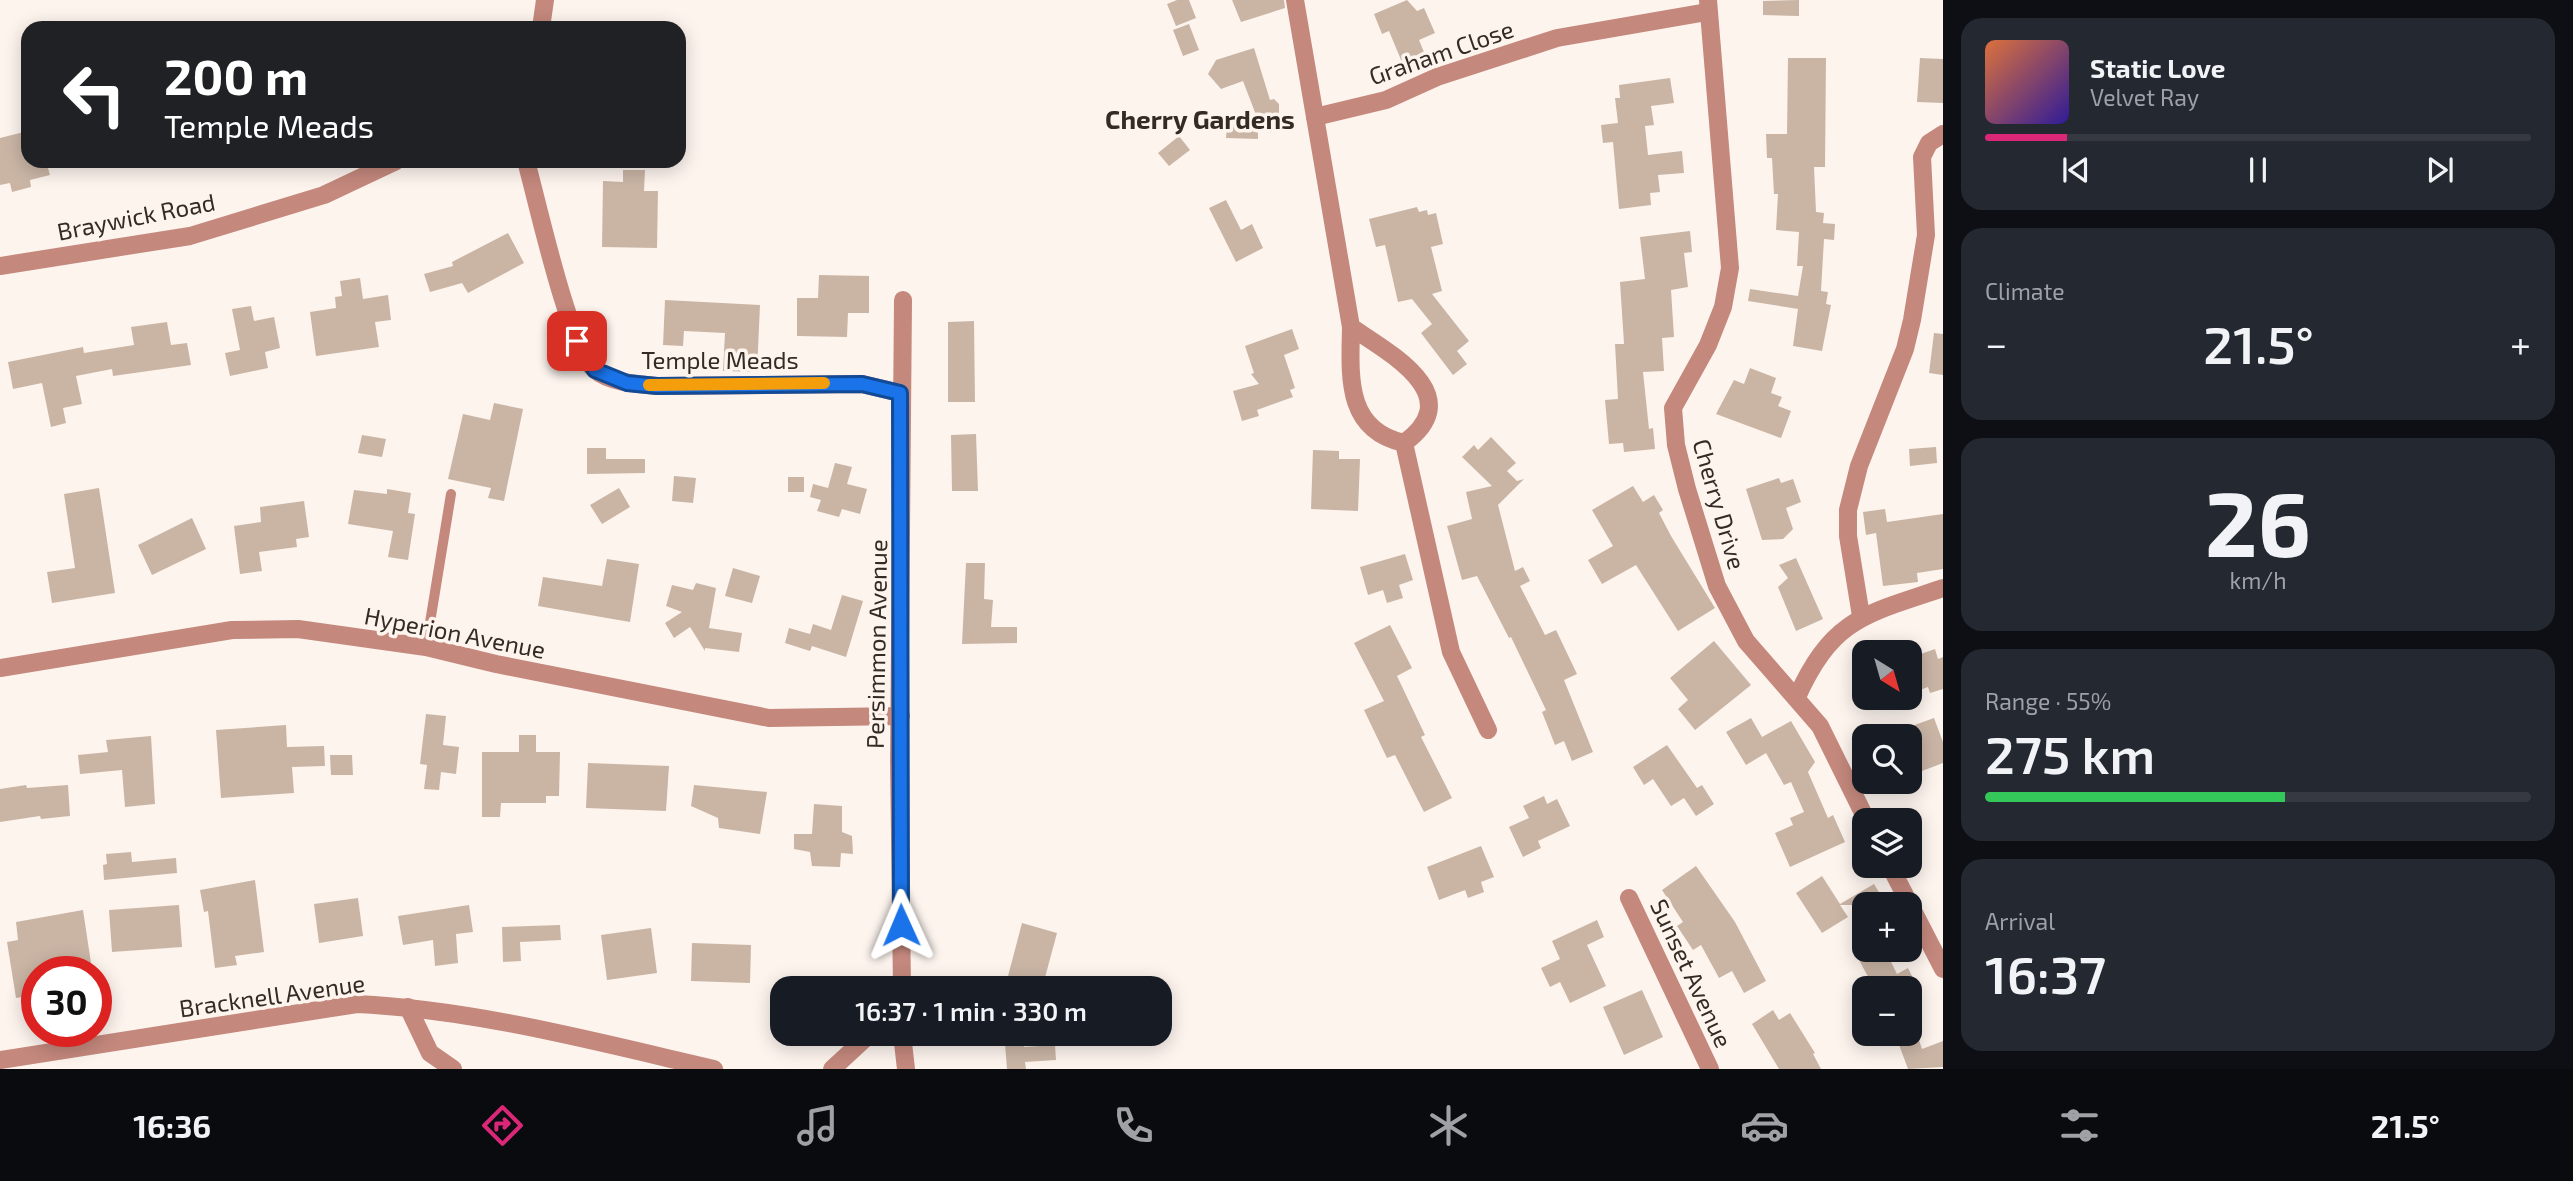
<!DOCTYPE html>
<meta charset="utf-8">
<style>
:root{--surface:#171b24;--page:#242831;--text:#f1f3f6;--muted:#9ea1a6;--line:#363941;--accent:#db2777}
body{margin:0;font-family:"Exo 2",sans-serif;background:var(--page);color:var(--text);height:100vh;display:flex;flex-direction:column;font-size:26px;white-space:nowrap}
*{box-sizing:border-box;margin:0}
p{font-size:23px;color:var(--muted)}
.icon{flex:none;width:38px;height:38px;fill:none;stroke:currentColor;stroke-width:2;stroke-linecap:round;stroke-linejoin:round}
.map{position:relative;flex:1;overflow:hidden}
.side{display:flex;flex-direction:column;gap:18px;padding:18px;background:#0d0f14;width:630px}
.side>*{flex:none}
.hud{position:absolute;left:21px;top:21px;width:665px;height:147px;border-radius:21px;box-shadow:0 4px 18px #0003;background:#202124;color:#fff;overflow:hidden}
.needle{width:46px;rotate:143deg}
.fabs{position:absolute;left:1852px;top:640px;display:grid;gap:14px}
.fabs a{display:grid;place-items:center;width:70px;height:70px;border-radius:14px;background:var(--surface);box-shadow:0 4px 18px #0003;font-size:35px}
.speed{position:absolute;left:21px;top:956px;display:flex;gap:14px;font-size:35px;font-weight:700;text-align:center}
.speed>*{display:grid;place-content:center;width:91px;height:91px;border-radius:50%;background:var(--surface);box-shadow:0 4px 18px #0003;line-height:1}
.speed .limit{border:10px solid #d22;background:#fff;color:#111}
.pin{position:absolute;display:grid;place-items:center;width:60px;height:60px;color:#fff;margin:-30px;border-radius:14px;box-shadow:0 4px 10px #0006}
.me{position:absolute;width:77px;margin:-38px;rotate:359deg;stroke-linejoin:round;filter:drop-shadow(0 0 5px #0008)}
.turn{display:flex;align-items:center;gap:24px;height:147px;padding:0 28px;font-size:32px}
.turn .icon{width:91px;height:91px;stroke-width:2.5}
.turn b{display:block;font-size:49px;line-height:60px}
.big{font-size:52px;font-weight:600;line-height:1.1}
.side .widget{flex:1;display:flex;flex-direction:column;justify-content:center;gap:10px;min-width:0;padding:0 24px;border-radius:21px;background:var(--page)}
.side .dial{align-items:center;gap:0}
.dial b{font-size:91px;line-height:1}
.song{display:flex;align-items:center;gap:21px}
.cover{width:84px;height:84px;border-radius:10px;background:linear-gradient(135deg,hsl(20 70% 55%),hsl(250 70% 35%))}
.played{height:7px;border-radius:4px;background:linear-gradient(90deg,var(--accent) 15%,var(--line) 15%)}
.keys{display:flex;justify-content:space-around;direction:ltr}
.heat{display:flex;justify-content:space-between;align-items:center;font-size:38px;direction:ltr}
.charge{height:10px;border-radius:5px;background:linear-gradient(90deg,#34c759 55%,var(--line) 0)}
.trip{position:absolute;left:770px;top:976px;width:402px;height:70px;border-radius:21px;background:var(--surface);box-shadow:0 4px 18px #0003;font-weight:600;line-height:70px;text-align:center}
.menu{display:flex;height:112px;justify-content:space-around;align-items:center;background:#090b0e;color:var(--muted)}
.menu .icon{width:49px;height:49px}
.menu .active{color:var(--accent)}
.menu b{font-size:32px;color:var(--text)}
main{display:flex;flex:1;min-height:0}
.map>svg:first-child{display:block}
</style>
<main>
<div class="map">
<svg width="1943" height="1069" viewBox="0 0 1943 1069">
<rect width="100%" height="100%" fill="#fdf4ee"/>
<g fill="#cab5a5">
<polygon points="1177,0 1189,0 1196,18 1176,26 1167,4"/>
<polygon points="1232,0 1284,0 1285,8 1241,22"/>
<polygon points="1407,0 1417,11 1424,8 1435,33 1419,40 1426,57 1404,67 1389,31 1382,34 1374,14"/>
<polygon points="1799,0 1799,16 1763,15 1763,1"/>
<polygon points="1189,24 1199,50 1183,56 1173,30"/>
<polygon points="1254,48 1270,100 1274,99 1279,104 1279,121 1258,120 1258,139 1226,138 1228,113 1256,115 1243,81 1221,89 1208,74 1216,60"/>
<polygon points="1788,58 1826,58 1825,167 1814,167 1816,212 1824,213 1823,223 1835,224 1834,240 1824,239 1821,291 1828,292 1826,304 1831,305 1822,351 1793,346 1798,309 1748,301 1750,289 1798,296 1803,266 1797,266 1799,232 1776,230 1778,194 1774,194 1772,158 1767,158 1766,134 1787,134"/>
<polygon points="1920,58 1943,59 1943,103 1917,102"/>
<polygon points="1670,78 1674,103 1651,106 1654,125 1645,126 1648,155 1682,151 1684,173 1658,175 1660,192 1650,193 1651,205 1619,209 1613,142 1603,143 1601,125 1618,123 1615,98 1620,98 1619,85"/>
<polygon points="28,131 28,161 46,161 50,175 30,180 31,187 12,192 10,183 0,185 0,138"/>
<polygon points="1179,136 1190,150 1169,166 1158,153"/>
<polygon points="623,170 645,170 644,191 658,191 657,248 602,247 603,181 623,182"/>
<polygon points="1226,200 1241,230 1252,224 1263,248 1236,262 1209,208"/>
<polygon points="1417,207 1419,212 1427,210 1428,215 1436,213 1443,244 1431,247 1442,291 1432,294 1469,341 1457,351 1467,364 1453,375 1421,333 1432,324 1412,299 1398,302 1385,245 1376,247 1369,219"/>
<polygon points="1690,231 1692,252 1684,253 1688,287 1671,290 1674,337 1662,338 1664,371 1643,372 1649,429 1653,428 1655,449 1624,452 1623,443 1609,444 1605,400 1618,399 1615,344 1624,344 1620,282 1645,279 1640,237"/>
<polygon points="508,233 524,263 468,293 462,283 430,292 424,274 453,266 452,262"/>
<polygon points="819,275 869,276 869,313 848,313 847,337 797,336 797,298 818,298"/>
<polygon points="360,278 363,299 388,295 391,320 375,322 379,347 316,356 310,312 336,308 335,297 342,296 340,281"/>
<polygon points="665,300 760,305 757,372 723,371 725,333 684,331 683,346 663,345"/>
<polygon points="251,306 254,321 274,317 280,348 265,352 268,368 230,376 225,353 240,350 232,309"/>
<polygon points="974,321 975,402 948,402 948,322"/>
<polygon points="167,322 171,345 187,343 191,365 113,376 112,369 76,376 82,404 63,408 66,423 51,427 42,383 13,389 8,362 83,347 84,353 134,345 131,327"/>
<polygon points="1292,329 1299,349 1284,355 1295,388 1290,390 1293,397 1257,410 1259,416 1242,421 1233,391 1259,384 1251,374 1254,373 1245,346"/>
<polygon points="1934,333 1943,334 1943,375 1929,373"/>
<polygon points="1750,368 1776,378 1771,393 1782,397 1778,406 1791,411 1781,438 1716,414 1734,380 1744,384"/>
<polygon points="494,403 523,409 504,501 488,498 491,488 448,479 463,414 490,420"/>
<polygon points="976,434 978,491 952,491 951,435"/>
<polygon points="362,435 386,439 382,457 358,453"/>
<polygon points="1491,437 1516,463 1507,471 1517,481 1524,479 1498,505 1515,571 1523,567 1530,581 1520,586 1545,635 1556,630 1577,674 1564,680 1593,752 1572,761 1564,741 1555,745 1542,712 1546,710 1511,637 1509,638 1477,576 1462,580 1447,526 1472,519 1466,492 1492,486 1462,457 1474,445 1478,450"/>
<polygon points="1936,447 1937,463 1910,466 1909,449"/>
<polygon points="587,448 606,448 606,459 645,459 645,473 587,474"/>
<polygon points="1313,450 1339,451 1339,459 1360,459 1358,511 1311,509"/>
<polygon points="835,463 852,467 847,484 867,489 860,514 842,509 839,517 817,511 821,500 810,497 813,484 828,488"/>
<polygon points="674,476 696,478 693,503 672,501"/>
<rect x="788" y="477" width="16" height="15"/>
<polygon points="1779,478 1781,483 1793,479 1801,502 1786,508 1793,529 1783,539 1762,540 1746,489"/>
<polygon points="1633,486 1643,502 1654,495 1663,510 1659,513 1671,536 1715,608 1678,631 1636,565 1602,584 1588,560 1613,546 1592,510"/>
<polygon points="99,488 115,593 52,603 47,572 75,568 64,494"/>
<polygon points="619,488 630,507 602,524 590,505"/>
<polygon points="387,489 411,493 408,513 415,514 408,560 388,557 393,531 348,524 354,490 387,494"/>
<polygon points="304,501 309,537 296,539 297,547 259,552 262,571 240,574 234,526 261,522 260,507"/>
<polygon points="1885,509 1887,522 1943,514 1943,569 1917,573 1918,582 1883,586 1876,533 1866,535 1863,512"/>
<polygon points="192,518 206,549 152,575 138,545"/>
<polygon points="1405,554 1413,580 1399,585 1403,598 1387,603 1383,590 1368,595 1360,567"/>
<polygon points="1796,558 1823,619 1796,631 1778,587 1788,578 1779,565"/>
<polygon points="607,559 639,564 630,622 538,606 543,577 602,586"/>
<polygon points="966,563 985,563 984,599 993,600 991,627 1017,627 1017,643 962,644"/>
<polygon points="733,568 760,576 752,603 725,596"/>
<polygon points="696,583 716,588 709,628 742,633 739,652 705,648 705,651 690,627 674,638 665,623 682,612 666,606 672,585 693,590"/>
<polygon points="842,595 863,601 846,657 812,646 810,651 785,643 789,628 810,634 813,624 831,630"/>
<polygon points="1390,625 1412,668 1397,676 1425,735 1421,737 1452,798 1424,812 1395,755 1387,758 1364,710 1384,701 1354,643"/>
<polygon points="1714,641 1751,685 1695,730 1678,709 1688,700 1670,678"/>
<polygon points="1935,649 1938,659 1943,657 1943,689 1930,693 1928,687 1909,694 1909,658"/>
<polygon points="426,714 446,716 443,745 459,747 456,774 441,772 439,790 424,789 427,765 420,764"/>
<polygon points="1751,718 1762,737 1791,721 1815,762 1808,772 1828,818 1833,815 1845,842 1790,867 1775,833 1793,825 1790,818 1804,812 1791,782 1784,785 1766,753 1746,765 1726,732"/>
<polygon points="1934,718 1943,742 1943,763 1909,776 1909,727"/>
<polygon points="286,725 287,747 324,746 325,766 292,767 294,793 221,798 216,730"/>
<polygon points="519,735 536,735 536,752 560,752 559,796 546,796 546,803 501,803 500,817 482,817 482,752 519,752"/>
<polygon points="151,736 155,804 125,807 122,770 80,774 78,755 108,752 106,740"/>
<polygon points="1667,745 1697,788 1702,785 1714,804 1696,816 1684,798 1671,806 1653,779 1644,785 1633,767"/>
<polygon points="330,755 352,755 353,775 331,775"/>
<polygon points="588,763 669,766 666,811 586,808"/>
<polygon points="26,785 27,788 68,785 70,816 41,819 40,816 0,822 0,789"/>
<polygon points="694,785 767,792 760,834 719,828 718,818 691,806"/>
<polygon points="1544,796 1547,804 1557,799 1570,826 1538,841 1541,848 1523,857 1509,827 1529,818 1523,806"/>
<polygon points="814,804 842,806 842,832 852,836 853,854 841,853 840,867 812,866 810,852 794,849 794,834 812,834"/>
<polygon points="1481,846 1494,877 1481,882 1484,892 1468,898 1465,890 1439,900 1427,867"/>
<polygon points="131,852 132,862 176,858 177,873 104,880 103,865 107,864 106,854"/>
<polygon points="1696,866 1735,922 1766,981 1744,993 1732,971 1719,978 1701,945 1693,950 1677,926 1683,922 1662,890"/>
<polygon points="1822,876 1840,904 1874,884 1883,899 1874,905 1840,905 1848,917 1822,933 1796,893"/>
<polygon points="255,880 264,952 235,956 237,965 215,968 208,911 204,912 200,890"/>
<polygon points="358,898 363,936 319,943 314,904"/>
<polygon points="179,905 182,947 112,952 109,910"/>
<polygon points="469,905 473,932 456,934 458,963 435,966 433,940 403,945 398,916"/>
<polygon points="83,910 91,963 67,967 68,971 37,971 37,995 16,998 7,942 18,940 16,922"/>
<polygon points="1597,920 1604,937 1587,945 1606,986 1570,1003 1560,982 1550,987 1541,968 1560,959 1552,941"/>
<polygon points="1022,923 1057,933 1043,985 1008,976"/>
<polygon points="560,925 561,940 520,942 521,961 503,962 502,927"/>
<polygon points="651,928 657,973 607,980 601,935"/>
<polygon points="692,943 751,945 750,983 691,981"/>
<polygon points="1863,950 1885,950 1897,974 1908,968 1915,982 1905,989 1867,989 1873,986 1859,960 1866,957"/>
<polygon points="1642,990 1663,1037 1624,1055 1603,1007"/>
<polygon points="1773,1010 1779,1020 1790,1013 1815,1053 1813,1054 1821,1069 1779,1069 1752,1024"/>
<polygon points="1895,1034 1917,1034 1922,1049 1943,1041 1943,1067 1908,1069"/>
<polygon points="1023,1043 1024,1047 1055,1045 1056,1060 1025,1062 1026,1069 1007,1069 1005,1044"/>
</g>
<g fill="none" stroke-linecap="round" stroke-linejoin="round">
<polyline stroke="#c4887d" stroke-width="10" points="426,647 451,494"/>
<g stroke="#c4887d" stroke-width="18">
<path d="M 1295,0 L 1351,327 C 1350,376 1345,430 1404,443 C 1469,396 1391,354 1351,327"/>
<polyline points="1708,0 1730,268 1723,307 1708,345 1673,408 1676,445 1687,489 1717,586 1746,641 1820,726 1867,821"/>
<polyline points="541,28 545,0"/>
<polyline points="1315,117 1386,100 1437,77 1557,38 1707,12"/>
<path d="M 526,161 C 537,200 569,348 595,370 C 610,383 638,384 657,386 L 862,384 L 900,393"/>
<polyline points="0,266 190,236 324,195 396,161"/>
<polyline points="1404,443 1451,652 1488,730"/>
<polyline points="1861,616 1848,536 1848,510 1859,466 1905,349 1912,320 1926,235 1922,157 1929,143 1943,134"/>
<polyline points="0,668 232,630 298,629 426,647 496,664 769,718 901,716"/>
<path d="M 1797,697 C 1833,617 1867,614 1943,588"/>
<polyline points="1890,866 1943,969"/>
<polyline points="1629,898 1710,1069"/>
<polyline points="902,989 899,761 903,300"/>
<polyline points="408,1007 430,1053 453,1069"/>
<polyline points="902,1034 906,1069"/>
<path d="M 0,1060 L 357,1004 C 478,1010 597,1042 714,1069"/>
<polyline points="832,1069 870,1034"/>
</g>
</g>
<g fill="none" stroke-linecap="round" stroke-linejoin="round">
<defs>
<polyline id="route" points="577,341 595,370 627,383 657,386 862,384 900,393 901,925"/>
</defs>
<use href="#route" stroke="#114b97" stroke-width="18"/>
<use href="#route" stroke="#1a73e8" stroke-width="12"/>
<polyline stroke="#f59e0b" stroke-width="12" points="649,385 824,383"/>
</g>
<g text-anchor="middle" dominant-baseline="central" stroke-width="7" stroke-linejoin="round" paint-order="stroke">
<g font-size="24" fill="#332b24" stroke="#fdf4ee">
<text transform="translate(1441 52) rotate(-19)">Graham Close</text>
<text transform="translate(136 216) rotate(-11)">Braywick Road</text>
<text x="720" y="359">Temple Meads</text>
<text transform="translate(1720 504) rotate(74)">Cherry Drive</text>
<text transform="translate(455 632) rotate(11)">Hyperion Avenue</text>
<text transform="translate(876 644) rotate(-89)">Persimmon Avenue</text>
<text transform="translate(1692 973) rotate(65)">Sunset Avenue</text>
<text transform="translate(272 995) rotate(-8)">Bracknell Avenue</text>
</g>
<g font-size="26" font-weight="bold" fill="#332b24" stroke="#fdf4ee">
<text x="1200" y="118">Cherry Gardens</text>
</g>
</g>
</svg>
<div class="fabs">
<a><svg class="needle" viewBox="-14 -14 28 28"><path d="M0-13l5 13h-10z" fill="#e53935"/><path d="M0 13l5-13h-10z" fill="#9ea1a6"/></svg></a>
<a><svg class="icon" aria-label="search" viewBox="0 0 24 24"><circle cx="10" cy="10" r="6"/><path d="M15 15l6 6"/></svg></a>
<a><svg class="icon" aria-label="layers" viewBox="0 0 24 24"><path d="M12 4l9 5-9 5-9-5zM3 14l9 5 9-5"/></svg></a>
<a>+</a>
<a>−</a>
</div>
<div class="speed"><div class="limit">30</div></div>
<div class="pin" style="left:577px;top:341px;background:#d93025"><svg class="icon" aria-label="arrive" viewBox="0 0 24 24"><path d="M6 21V4h12l-3 4 3 4H6"/></svg></div>
<svg class="me" style="left:901px;top:925px" viewBox="-20 -20 40 40"><path d="M0-17L14 15 0 8-14 15z" fill="#1a73e8" stroke="#fff" stroke-width="4"/></svg>
<div class="trip">16:37 · 1 min · 330 m</div>
<div class="hud">
<div class="turn"><svg class="icon" aria-label="left" viewBox="0 0 24 24"><path d="M17 20v-9H6M10 6l-5 5 5 5"/></svg><div><b>200 m</b>Temple Meads</div></div>
</div>
</div>
<section class="side">
<div class="widget">
<div class="song"><i class="cover"></i><div><b>Static Love</b><p>Velvet Ray</p></div></div>
<div class="played"></div>
<div class="keys"><svg class="icon" aria-label="previous" viewBox="0 0 24 24"><path d="M18 5L8 12l10 7zM5 5v14"/></svg><svg class="icon" aria-label="pause" viewBox="0 0 24 24"><path d="M8 5v14M16 5v14"/></svg><svg class="icon" aria-label="next" viewBox="0 0 24 24"><path d="M6 5l10 7-10 7zM19 5v14"/></svg></div>
</div>
<div class="widget"><p>Climate</p>
<div class="heat"><a>−</a><b class="big">21.5°</b><a>+</a></div>
</div>
<div class="widget dial"><b>26</b><p>km/h</p></div>
<div class="widget"><p>Range · 55%</p><b class="big">275 km</b><div class="charge"></div></div>
<div class="widget"><p>Arrival</p><b class="big">16:37</b></div>
</section>
</main>
<nav class="menu">
<b>16:36</b>
<svg class="icon active" aria-label="directions" viewBox="0 0 24 24"><path d="M12 3l9 9-9 9-9-9zM9 14v-3h6M13 9l2 2-2 2"/></svg>
<svg class="icon" aria-label="music" viewBox="0 0 24 24"><path d="M9 18V5l10-2v13"/><circle cx="6" cy="18" r="3"/><circle cx="16" cy="16" r="3"/></svg>
<svg class="icon" aria-label="phone" viewBox="0 0 24 24"><path d="M5 4h4l2 5-3 2q2 4 5 5l2-3 5 2v4C11 20 4 13 5 4z"/></svg>
<svg class="icon" aria-label="climate" viewBox="0 0 24 24"><path d="M12 3v18M4 7l16 10M4 17L20 7"/></svg>
<svg class="icon" aria-label="car" viewBox="0 0 24 24"><path d="M5 17H2v-5l4-1 3-4h7l3 4 3 1v5h-3M9 17h6M6 11h13"/><circle cx="7" cy="17" r="2"/><circle cx="17" cy="17" r="2"/></svg>
<svg class="icon" aria-label="filters" viewBox="0 0 24 24"><path d="M4 7h16M4 17h16"/><circle cx="9" cy="7" r="2"/><circle cx="15" cy="17" r="2"/></svg>
<b>21.5°</b>
</nav>
